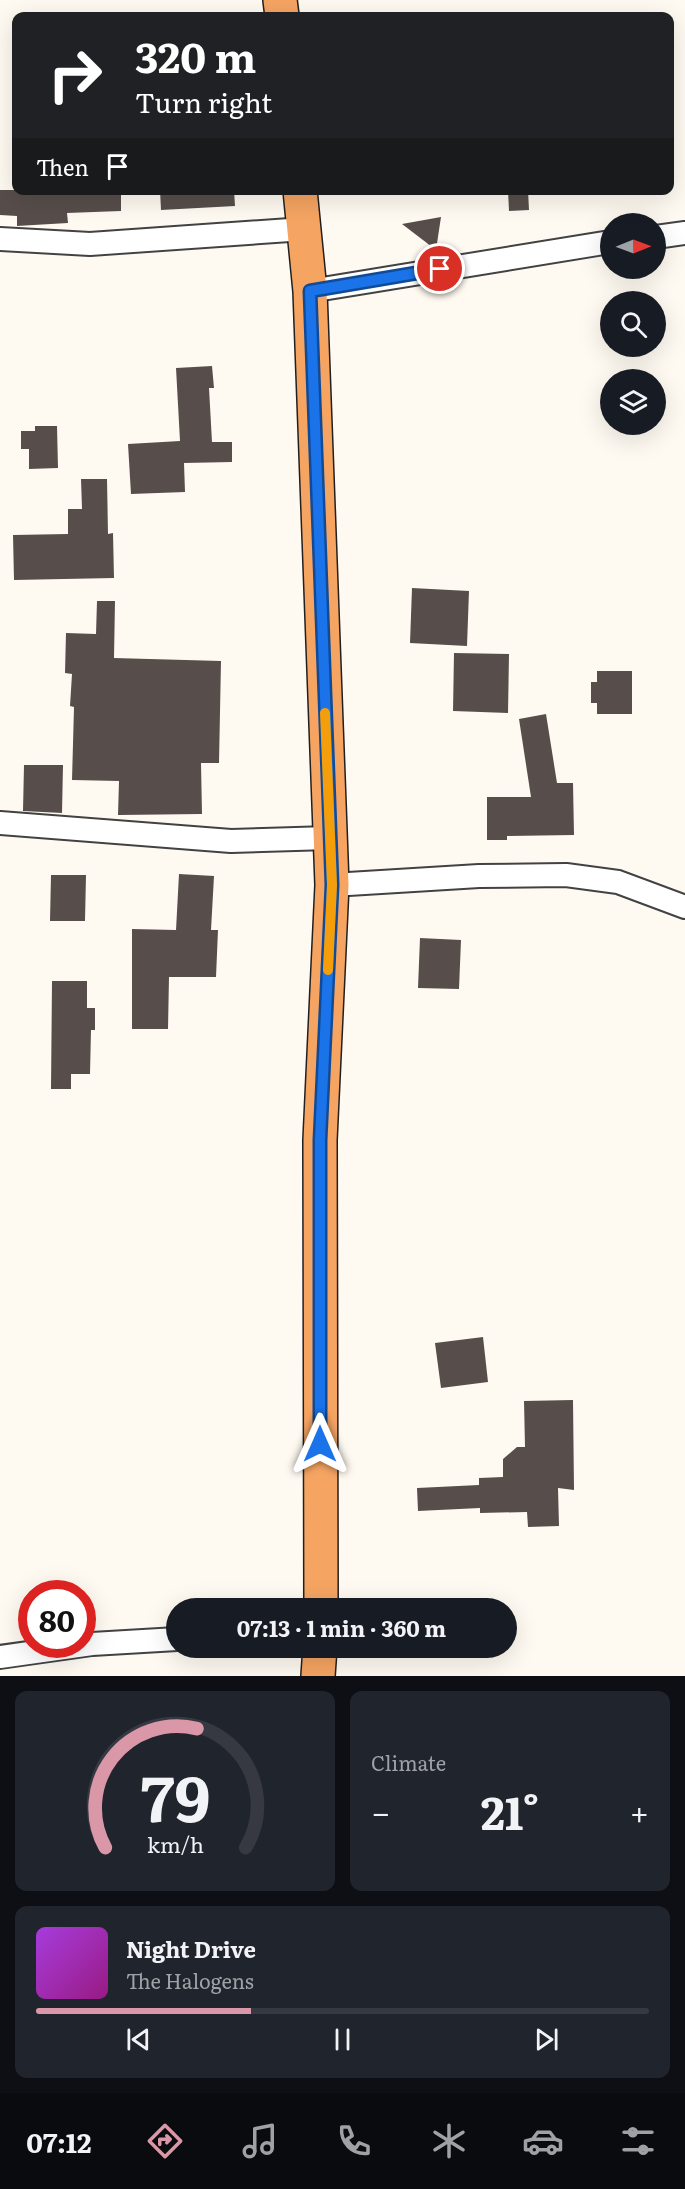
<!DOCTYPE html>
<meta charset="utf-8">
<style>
:root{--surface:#171b24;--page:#20242c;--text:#f1f3f6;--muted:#9ea1a6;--line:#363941;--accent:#da97a7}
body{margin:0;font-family:Literata,serif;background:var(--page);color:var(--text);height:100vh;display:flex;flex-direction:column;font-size:22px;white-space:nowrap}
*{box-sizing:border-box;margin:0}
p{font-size:20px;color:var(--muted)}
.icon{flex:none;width:33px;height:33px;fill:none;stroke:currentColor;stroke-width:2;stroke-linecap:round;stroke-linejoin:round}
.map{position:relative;height:1676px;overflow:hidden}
.sheet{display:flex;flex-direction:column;gap:15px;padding:15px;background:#0d0f14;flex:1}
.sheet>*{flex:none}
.banner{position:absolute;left:12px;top:12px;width:662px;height:183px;border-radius:12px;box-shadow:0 6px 24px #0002;background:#202124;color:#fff;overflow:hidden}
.needle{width:39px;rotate:89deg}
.fabs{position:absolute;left:600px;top:213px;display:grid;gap:12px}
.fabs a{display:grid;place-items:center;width:66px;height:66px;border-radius:50%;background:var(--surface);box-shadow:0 6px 24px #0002;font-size:30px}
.speed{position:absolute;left:18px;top:1580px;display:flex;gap:12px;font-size:30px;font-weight:700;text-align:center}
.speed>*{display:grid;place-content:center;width:78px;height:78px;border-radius:50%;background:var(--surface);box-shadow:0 6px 24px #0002;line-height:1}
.speed .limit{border:9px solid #d22;background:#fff;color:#111}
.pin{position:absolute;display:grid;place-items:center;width:51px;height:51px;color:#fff;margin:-26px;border:3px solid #fff;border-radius:50%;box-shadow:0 2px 6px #0007}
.me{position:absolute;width:66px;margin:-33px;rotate:0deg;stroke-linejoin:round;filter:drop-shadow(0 0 4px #0008)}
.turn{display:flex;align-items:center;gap:21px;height:126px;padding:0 24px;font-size:27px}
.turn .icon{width:78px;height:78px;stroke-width:2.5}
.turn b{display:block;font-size:42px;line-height:51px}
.then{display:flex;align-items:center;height:57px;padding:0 24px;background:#0003;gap:12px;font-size:22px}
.big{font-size:45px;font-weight:700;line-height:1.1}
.sheet .widget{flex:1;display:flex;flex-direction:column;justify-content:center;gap:9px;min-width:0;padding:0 21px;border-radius:12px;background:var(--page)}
.sheet .dial{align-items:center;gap:0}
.dial svg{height:156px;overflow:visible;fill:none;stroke:var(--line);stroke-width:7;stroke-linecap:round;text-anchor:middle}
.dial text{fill:var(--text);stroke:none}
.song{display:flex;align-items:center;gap:18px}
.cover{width:72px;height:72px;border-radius:9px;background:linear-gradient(135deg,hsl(280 70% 55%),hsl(310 70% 35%))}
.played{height:6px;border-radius:3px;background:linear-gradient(90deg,var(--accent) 35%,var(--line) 35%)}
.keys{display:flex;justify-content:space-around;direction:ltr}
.heat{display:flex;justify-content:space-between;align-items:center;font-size:33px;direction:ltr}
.sheet .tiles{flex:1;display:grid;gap:15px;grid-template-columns:1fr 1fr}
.widget:last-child{grid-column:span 2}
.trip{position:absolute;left:166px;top:1598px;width:351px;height:60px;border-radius:30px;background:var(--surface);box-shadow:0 6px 24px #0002;font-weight:700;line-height:60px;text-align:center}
.tabs{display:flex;height:96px;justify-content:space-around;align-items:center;background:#090b0e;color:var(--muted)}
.tabs .icon{width:42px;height:42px}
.tabs .current{color:var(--accent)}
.tabs b{font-size:27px;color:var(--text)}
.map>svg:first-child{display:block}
</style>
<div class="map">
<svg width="685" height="1676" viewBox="0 0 685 1676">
<rect width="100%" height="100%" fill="#fffaf1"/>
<g fill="#574e4b">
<polygon points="0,190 121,190 121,211 67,213 68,223 17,226 17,216 0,215"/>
<polygon points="160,190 234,190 235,206 161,210"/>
<polygon points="508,190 528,190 529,210 509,211"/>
<polygon points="441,217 436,250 402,224"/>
<polygon points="212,366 214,388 209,388 212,442 232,442 232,462 184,463 185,492 131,494 128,444 180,441 176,368"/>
<polygon points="35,426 57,426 58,468 29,469 29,449 21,449 21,431 35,431"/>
<polygon points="81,479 107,479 108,534 113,533 114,578 14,580 13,535 68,534 68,509 82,509"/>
<polygon points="412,588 469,591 467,646 410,643"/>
<polygon points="97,601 115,601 114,658 221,661 219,763 201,763 202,814 118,815 119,781 72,780 74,707 70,706 72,674 65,673 66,633 96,634"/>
<polygon points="454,653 509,654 508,713 453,711"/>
<polygon points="597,671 632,671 632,714 597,714 597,703 591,703 591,682 597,682"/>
<polygon points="546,714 557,783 573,783 574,835 507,836 507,840 487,840 487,797 531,797 519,719"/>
<polygon points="24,765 63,765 62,813 23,811"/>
<polygon points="179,874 214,876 211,930 218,930 216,977 169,977 168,1029 132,1029 132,929 176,930"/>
<polygon points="51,875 86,875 85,921 50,921"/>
<polygon points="420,938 461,940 459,989 418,988"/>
<polygon points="52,981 87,981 87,1008 95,1008 95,1030 91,1030 90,1074 71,1074 71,1089 51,1089"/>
<polygon points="483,1337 488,1382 441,1388 435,1343"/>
<polygon points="573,1400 574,1490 558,1488 559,1526 528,1527 527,1512 480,1513 480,1508 418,1511 417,1488 479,1485 479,1478 503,1477 503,1459 517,1447 525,1447 524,1401"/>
</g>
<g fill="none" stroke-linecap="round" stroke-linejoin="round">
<defs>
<g id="minor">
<polyline points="656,237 685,233"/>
<polyline points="0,239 90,244 304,229"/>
<polyline points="310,291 610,242"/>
<polyline points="0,823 231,841 329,838"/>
<polyline points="332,885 479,876 566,875 618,882 685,907"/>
<polyline points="0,1657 92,1644 177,1639"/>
</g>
<g id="trunk">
<polyline points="280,0 282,16"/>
<polyline points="300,190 310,291 332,885 320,1140 321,1608"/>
<polyline points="318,1676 320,1647"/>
</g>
</defs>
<use href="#minor" stroke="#424242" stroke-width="26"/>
<use href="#trunk" stroke="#202020" stroke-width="36"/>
<use href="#minor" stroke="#fff" stroke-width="22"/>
<use href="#trunk" stroke="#f5a462" stroke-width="33"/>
</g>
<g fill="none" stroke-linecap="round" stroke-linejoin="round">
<defs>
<polyline id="route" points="320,1444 320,1140 332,885 310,291 440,269"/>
</defs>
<use href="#route" stroke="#114b97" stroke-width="15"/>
<use href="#route" stroke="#1a73e8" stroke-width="10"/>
<polyline stroke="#f59e0b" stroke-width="10" points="325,713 332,885 328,970"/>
</g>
</svg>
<div class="fabs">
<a><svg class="needle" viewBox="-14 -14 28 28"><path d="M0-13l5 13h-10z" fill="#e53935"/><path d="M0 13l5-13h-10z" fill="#9ea1a6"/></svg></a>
<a><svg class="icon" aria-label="search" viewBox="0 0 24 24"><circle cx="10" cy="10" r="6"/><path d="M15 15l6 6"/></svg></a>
<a><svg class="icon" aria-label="layers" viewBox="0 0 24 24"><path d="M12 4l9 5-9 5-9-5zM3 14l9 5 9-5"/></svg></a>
</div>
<div class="speed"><div class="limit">80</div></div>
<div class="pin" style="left:440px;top:269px;background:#d93025"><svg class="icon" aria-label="arrive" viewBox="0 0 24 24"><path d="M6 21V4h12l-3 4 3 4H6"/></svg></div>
<svg class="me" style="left:320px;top:1444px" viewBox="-20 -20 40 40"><path d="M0-17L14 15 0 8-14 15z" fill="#1a73e8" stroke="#fff" stroke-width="4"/></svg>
<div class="trip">07:13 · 1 min · 360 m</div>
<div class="banner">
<div class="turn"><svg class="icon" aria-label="right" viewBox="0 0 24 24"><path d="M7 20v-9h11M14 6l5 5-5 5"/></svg><div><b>320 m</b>Turn right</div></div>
<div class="then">Then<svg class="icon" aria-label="arrive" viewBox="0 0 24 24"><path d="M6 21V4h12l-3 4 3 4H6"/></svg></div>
</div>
</div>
<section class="sheet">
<div class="tiles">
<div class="widget dial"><svg viewBox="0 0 100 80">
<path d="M14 69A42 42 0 1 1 86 69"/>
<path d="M14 69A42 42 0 0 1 61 8" stroke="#da97a7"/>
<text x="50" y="56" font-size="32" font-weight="700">79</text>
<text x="50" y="72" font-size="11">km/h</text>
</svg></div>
<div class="widget"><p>Climate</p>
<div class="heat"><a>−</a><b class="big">21°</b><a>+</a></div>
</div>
<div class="widget">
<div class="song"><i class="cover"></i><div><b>Night Drive</b><p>The Halogens</p></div></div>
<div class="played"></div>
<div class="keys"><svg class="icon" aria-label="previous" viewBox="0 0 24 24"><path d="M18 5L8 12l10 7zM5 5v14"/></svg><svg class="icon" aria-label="pause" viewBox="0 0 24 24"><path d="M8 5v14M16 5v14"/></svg><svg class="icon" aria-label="next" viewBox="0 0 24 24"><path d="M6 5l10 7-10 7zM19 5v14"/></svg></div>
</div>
</div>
</section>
<nav class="tabs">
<b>07:12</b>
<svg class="icon current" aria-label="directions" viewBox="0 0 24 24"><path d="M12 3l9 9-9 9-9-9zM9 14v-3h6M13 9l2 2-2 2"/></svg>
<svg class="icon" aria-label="music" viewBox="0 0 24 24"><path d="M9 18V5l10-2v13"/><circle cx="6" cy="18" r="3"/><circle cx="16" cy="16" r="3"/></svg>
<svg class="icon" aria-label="phone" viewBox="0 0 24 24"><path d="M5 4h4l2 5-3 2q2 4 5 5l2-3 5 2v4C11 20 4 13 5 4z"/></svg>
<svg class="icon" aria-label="climate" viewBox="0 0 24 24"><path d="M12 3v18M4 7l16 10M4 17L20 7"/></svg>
<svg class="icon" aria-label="car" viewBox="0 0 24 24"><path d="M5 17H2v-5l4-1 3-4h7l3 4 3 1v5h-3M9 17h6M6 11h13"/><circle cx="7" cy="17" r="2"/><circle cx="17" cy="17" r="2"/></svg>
<svg class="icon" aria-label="filters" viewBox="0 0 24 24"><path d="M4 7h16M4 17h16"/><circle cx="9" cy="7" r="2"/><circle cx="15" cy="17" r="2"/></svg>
</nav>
